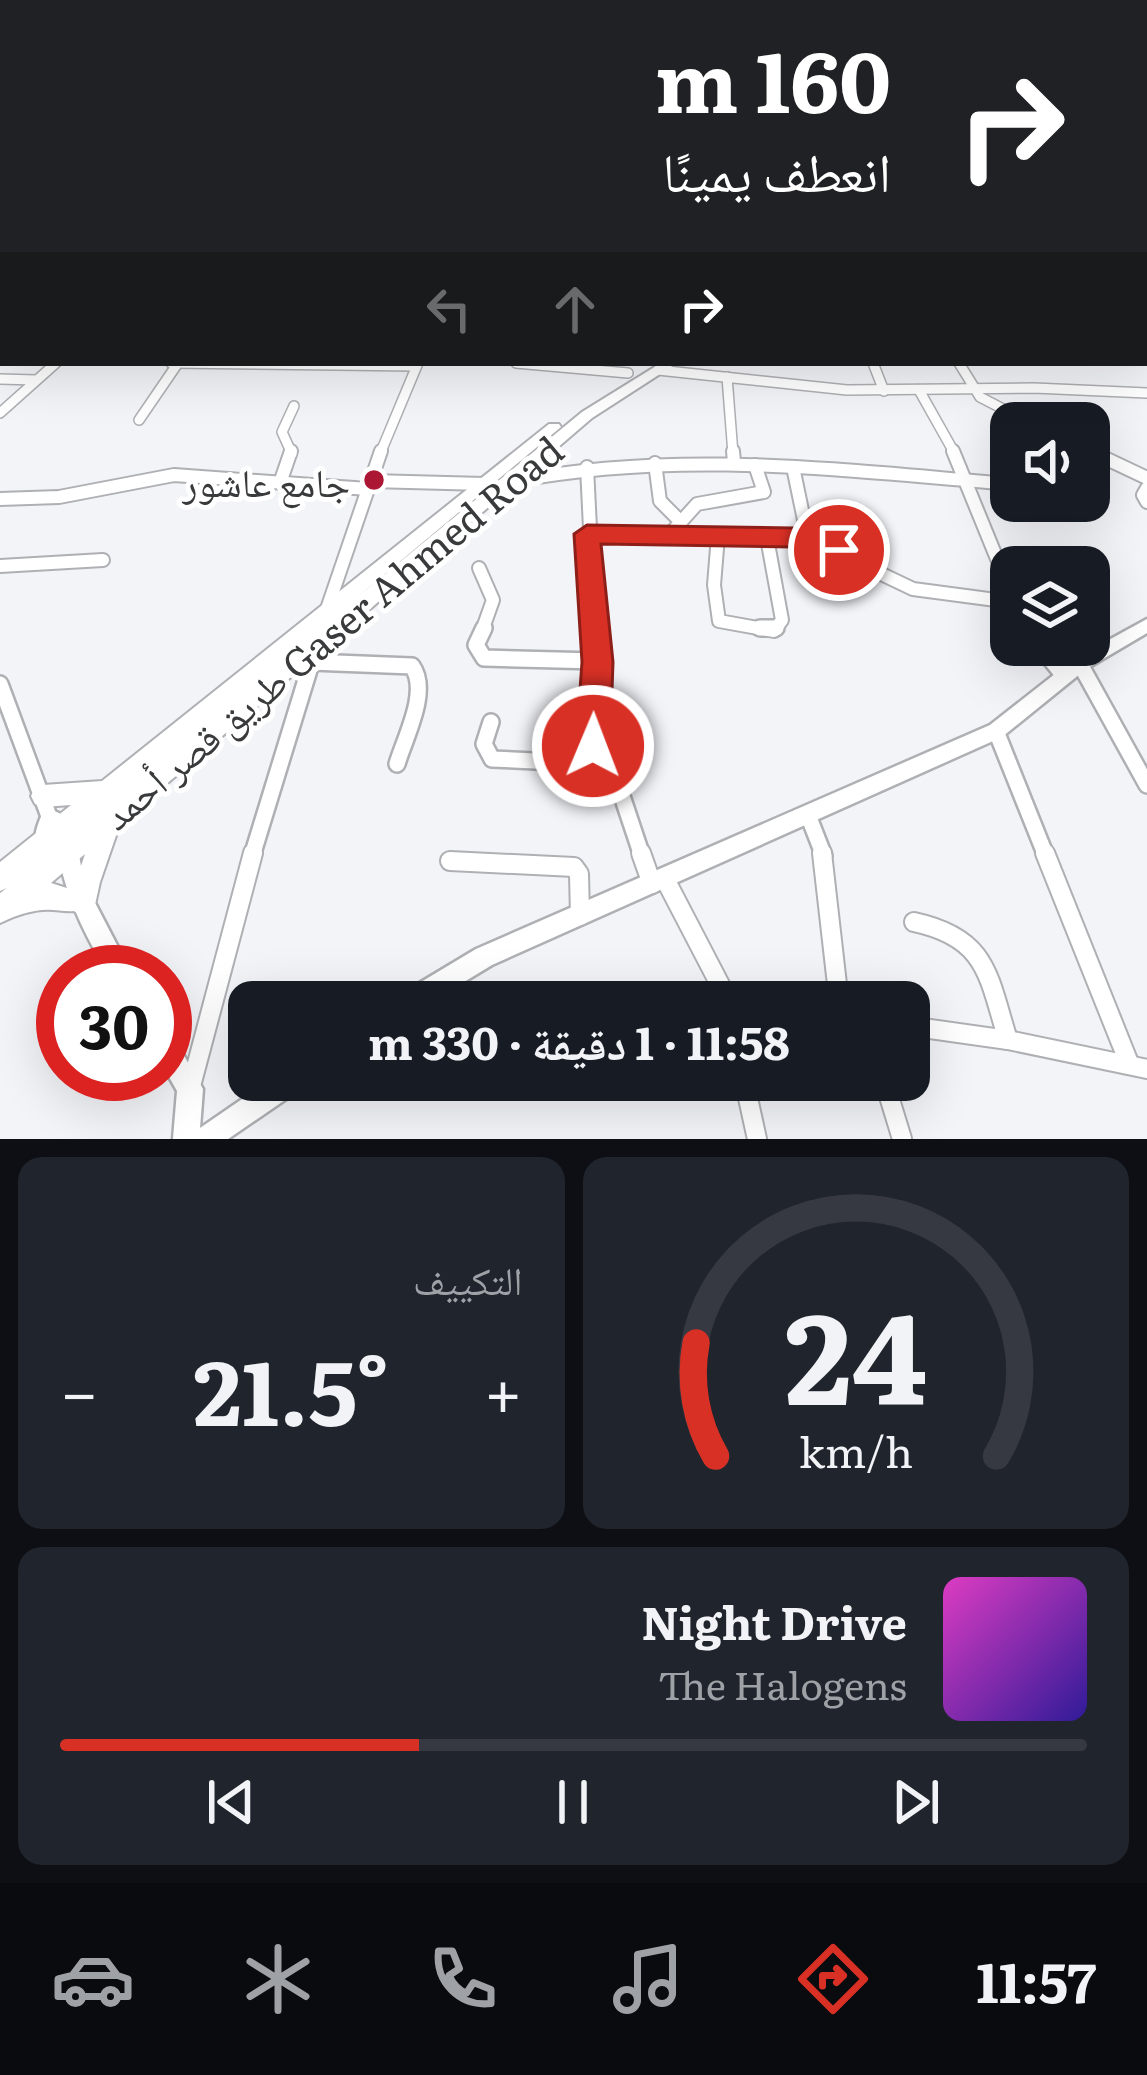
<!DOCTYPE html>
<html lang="ar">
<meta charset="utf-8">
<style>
:root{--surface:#171b24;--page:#20242c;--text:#f1f3f6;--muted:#9ea1a6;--line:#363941;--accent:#d93025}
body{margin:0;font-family:Literata,"Noto Naskh Arabic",serif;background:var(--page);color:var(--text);direction:rtl;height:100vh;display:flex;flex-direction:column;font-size:45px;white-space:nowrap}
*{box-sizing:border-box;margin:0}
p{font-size:39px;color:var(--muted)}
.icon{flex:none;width:66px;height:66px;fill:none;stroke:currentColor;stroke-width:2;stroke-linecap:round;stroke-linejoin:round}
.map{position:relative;height:1139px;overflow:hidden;direction:ltr}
.sheet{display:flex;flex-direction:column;gap:18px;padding:18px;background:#0d0f14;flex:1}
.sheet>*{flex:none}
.hud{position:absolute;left:0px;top:0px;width:1149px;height:366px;box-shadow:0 12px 48px #0002;direction:rtl;background:#202124;color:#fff;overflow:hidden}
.controls{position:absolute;left:990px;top:402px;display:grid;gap:24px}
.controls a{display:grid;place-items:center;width:120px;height:120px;border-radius:24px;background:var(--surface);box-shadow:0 12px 48px #0002;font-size:60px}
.speed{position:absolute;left:36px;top:945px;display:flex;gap:24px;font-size:60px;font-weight:700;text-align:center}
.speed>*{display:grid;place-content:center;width:156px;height:156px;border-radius:50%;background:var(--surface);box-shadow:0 12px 48px #0002;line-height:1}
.speed .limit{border:18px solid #d22;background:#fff;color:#111}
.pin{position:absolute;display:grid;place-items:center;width:102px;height:102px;color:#fff;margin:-51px;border:6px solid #fff;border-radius:50%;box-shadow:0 3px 12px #0007}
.me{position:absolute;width:132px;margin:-66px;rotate:1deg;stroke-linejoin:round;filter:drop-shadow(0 0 9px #0008)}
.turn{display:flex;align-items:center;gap:42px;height:252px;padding:0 60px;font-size:54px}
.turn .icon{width:156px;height:156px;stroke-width:2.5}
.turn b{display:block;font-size:84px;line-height:102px}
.lanes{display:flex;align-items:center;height:114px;padding:0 60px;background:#0003;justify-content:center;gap:60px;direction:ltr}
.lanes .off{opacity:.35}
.big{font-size:90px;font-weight:700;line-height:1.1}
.sheet .tile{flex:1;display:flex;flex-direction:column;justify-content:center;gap:18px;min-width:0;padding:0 42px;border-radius:24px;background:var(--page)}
.sheet .dial{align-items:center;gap:0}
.dial svg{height:312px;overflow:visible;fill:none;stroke:var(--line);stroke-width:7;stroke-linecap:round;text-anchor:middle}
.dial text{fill:var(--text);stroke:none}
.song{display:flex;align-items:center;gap:36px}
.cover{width:144px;height:144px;border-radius:18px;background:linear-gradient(135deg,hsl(310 70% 55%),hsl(250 70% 35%))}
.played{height:12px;border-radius:6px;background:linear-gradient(90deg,var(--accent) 35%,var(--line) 35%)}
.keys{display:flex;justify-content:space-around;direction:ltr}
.heat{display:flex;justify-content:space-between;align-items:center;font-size:66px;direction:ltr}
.sheet .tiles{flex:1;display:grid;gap:18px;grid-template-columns:1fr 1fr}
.tile:last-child{grid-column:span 2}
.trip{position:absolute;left:228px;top:981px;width:702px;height:120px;border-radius:24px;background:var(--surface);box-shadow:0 12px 48px #0002;font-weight:700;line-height:120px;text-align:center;direction:rtl}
.dock{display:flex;height:192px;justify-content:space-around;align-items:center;background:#090b0e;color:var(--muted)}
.dock .icon{width:84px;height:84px}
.dock .active{color:var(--accent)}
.dock b{font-size:54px;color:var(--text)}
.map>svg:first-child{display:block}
</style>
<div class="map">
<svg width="1147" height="1139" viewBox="0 0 1147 1139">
<rect width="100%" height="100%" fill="#f3f4f8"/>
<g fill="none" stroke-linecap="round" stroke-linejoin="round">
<defs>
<g id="minor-far3">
<polyline points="171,363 416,366"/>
<polyline points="516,363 628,373"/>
<polyline points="873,363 884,391"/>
<polyline points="959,363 980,397 1030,423"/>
<polyline points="658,370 847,390 1034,388 1147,393"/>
<polyline points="727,377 733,454"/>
<polyline points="0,379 36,380"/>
<polyline points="919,390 955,454"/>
<polyline points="0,413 56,363"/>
<polyline points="139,420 178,363"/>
<polyline points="1089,451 1096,454"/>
<polyline points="292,454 282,432 294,406"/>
<polyline points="380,454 418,363"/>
</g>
<g id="minor-far2">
<polyline points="733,451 734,462"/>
<polyline points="953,451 1011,593"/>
<polyline points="1090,451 1147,478"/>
<polyline points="655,463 660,501 677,518"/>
<polyline points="587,467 595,631"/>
<polyline points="793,467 808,539"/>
<polyline points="371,481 484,484"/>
<path d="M 508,482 C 682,449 837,470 1011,484"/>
<polyline points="280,483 291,451"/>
<polyline points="1147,488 1143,495 1147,502"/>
<polyline points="0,499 59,497 174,475 368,489"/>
<polyline points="588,534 808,539 913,589 1011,602"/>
<polyline points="670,534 697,504 764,492 755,465"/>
<polyline points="718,536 714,585 719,621 774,631 782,620 767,538"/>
<polyline points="0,566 103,560"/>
<polyline points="479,568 493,600 482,631"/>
<polyline points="327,609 381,451"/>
</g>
<g id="minor-far1">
<polyline points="484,628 476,645 484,658 597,661"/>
<polyline points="595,628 593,746 600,764 619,787 642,856"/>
<polyline points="760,628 776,628"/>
<polyline points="1039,645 1064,676"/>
<path d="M 311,662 L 412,666 C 430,691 405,737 397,764"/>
<polyline points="1080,664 1147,785"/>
<polyline points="0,684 50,819"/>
<polyline points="491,722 484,744 492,759 600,764"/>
<polyline points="996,731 1046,856"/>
<polyline points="808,815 824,856"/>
<polyline points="252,856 317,644"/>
</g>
<g id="minor">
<polyline points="641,853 652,884"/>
<polyline points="822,853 839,1002"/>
<polyline points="1045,853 1129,1063"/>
<polyline points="450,861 574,867 579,874 580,916"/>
<polyline points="665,879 729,1002"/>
<path d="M 914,922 C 988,938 988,976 1008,1040"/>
<polyline points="909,1026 1008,1040 1147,1069"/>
<polyline points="744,1080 757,1139"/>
<polyline points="884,1080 902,1139"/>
<polyline points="191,1086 253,853"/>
</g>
<g id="tertiary">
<rect x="0" y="189" width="3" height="5"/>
<polygon points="1147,619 1147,633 1086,669 1002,737 492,965 431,1002 397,1002 401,994 476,949 990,725 1074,659"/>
<path d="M 50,809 L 72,819 L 81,866 L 92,897 L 131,972 L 107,972 C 82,930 60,885 56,835 L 51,849 L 44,852 L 37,849 C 32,838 38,823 43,812 Z"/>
<polygon points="165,1035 174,1038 203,1089 200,1128 270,1080 304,1080 301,1089 228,1139 173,1139 177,1091 165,1070"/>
</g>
<path id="primary" d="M 661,363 L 677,363 L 592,418 L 120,824 L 100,882 L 93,914 L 84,918 L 74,911 C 67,912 60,910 53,910 C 36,908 14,916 0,923 L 0,893 L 7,888 L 0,891 L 0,862 L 71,805 L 43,807 L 35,804 L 31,796 L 35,788 L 43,785 L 102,781 L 549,424 L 559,424 L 561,427 L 355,599 L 582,412 ZM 85,854 L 73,890 L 51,883 Z"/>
</defs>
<use href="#minor-far3" stroke="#afb0b4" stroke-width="12"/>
<use href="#minor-far2" stroke="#afb0b4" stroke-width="16"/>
<use href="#minor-far1" stroke="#afb0b4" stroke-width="20"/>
<use href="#minor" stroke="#afb0b4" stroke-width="22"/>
<use href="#tertiary" stroke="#afb0b4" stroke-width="5"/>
<use href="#primary" stroke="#afb0b4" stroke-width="4"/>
<use href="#minor-far3" stroke="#fff" stroke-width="9"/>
<use href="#minor-far2" stroke="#fff" stroke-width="12"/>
<use href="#minor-far1" stroke="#fff" stroke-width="15"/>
<use href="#minor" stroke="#fff" stroke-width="18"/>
<use href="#tertiary" fill="#fff" fill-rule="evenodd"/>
<use href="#primary" fill="#fff" fill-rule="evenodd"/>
</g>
<linearGradient id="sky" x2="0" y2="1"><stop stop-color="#7eb2dd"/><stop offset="0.42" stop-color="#fafafc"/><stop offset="1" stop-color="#fafafc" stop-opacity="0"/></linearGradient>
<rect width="1147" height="276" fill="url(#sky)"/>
<polygon fill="#d93025" stroke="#8d1f18" stroke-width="3" points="587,525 793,528 849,543 853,550 839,560 793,547 601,544 613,662 610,746 605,757 593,762 581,757 576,746 582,662 574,534"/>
<circle fill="#ac1734" stroke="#fff" stroke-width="4.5" cx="374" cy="480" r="12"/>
<g text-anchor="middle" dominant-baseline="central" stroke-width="10" stroke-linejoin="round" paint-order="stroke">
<g font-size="39" fill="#393a3b" stroke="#fff" text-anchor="end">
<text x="350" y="480">جامع عاشور</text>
</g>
<g font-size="39" fill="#393a3b" stroke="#fff">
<text transform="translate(331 631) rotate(-40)">طريق قصر أحمد Gaser Ahmed Road</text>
</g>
</g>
</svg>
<div class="controls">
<a><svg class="icon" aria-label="sound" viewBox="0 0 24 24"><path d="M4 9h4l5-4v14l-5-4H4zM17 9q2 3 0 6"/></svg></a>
<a><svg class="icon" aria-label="layers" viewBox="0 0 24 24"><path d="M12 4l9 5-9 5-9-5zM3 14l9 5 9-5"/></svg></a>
</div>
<div class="speed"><div class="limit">30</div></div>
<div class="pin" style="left:839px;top:550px;background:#d93025"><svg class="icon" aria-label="arrive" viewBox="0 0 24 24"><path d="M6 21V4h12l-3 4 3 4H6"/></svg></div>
<svg class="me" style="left:593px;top:746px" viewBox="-20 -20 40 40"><circle r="17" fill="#d93025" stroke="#fff" stroke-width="3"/><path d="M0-11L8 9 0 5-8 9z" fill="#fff"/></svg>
<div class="trip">11:58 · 1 دقيقة · 330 m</div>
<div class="hud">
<div class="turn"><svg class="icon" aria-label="right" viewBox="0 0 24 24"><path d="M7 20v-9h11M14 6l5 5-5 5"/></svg><div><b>160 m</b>انعطف يمينًا</div></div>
<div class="lanes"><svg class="icon off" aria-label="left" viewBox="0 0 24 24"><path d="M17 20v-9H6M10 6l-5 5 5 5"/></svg><svg class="icon off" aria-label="ahead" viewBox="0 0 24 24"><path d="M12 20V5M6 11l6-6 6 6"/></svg><svg class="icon" aria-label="right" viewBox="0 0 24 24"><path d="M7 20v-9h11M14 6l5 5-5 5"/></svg></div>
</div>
</div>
<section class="sheet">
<div class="tiles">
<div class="tile dial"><svg viewBox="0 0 100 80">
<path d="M14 69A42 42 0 1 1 86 69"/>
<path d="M14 69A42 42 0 0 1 9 40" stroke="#d93025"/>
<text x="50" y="56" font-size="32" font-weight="700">24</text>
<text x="50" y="72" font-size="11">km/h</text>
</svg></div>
<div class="tile"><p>التكييف</p>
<div class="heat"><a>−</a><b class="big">21.5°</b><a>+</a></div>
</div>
<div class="tile">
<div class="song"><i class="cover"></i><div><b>Night Drive</b><p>The Halogens</p></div></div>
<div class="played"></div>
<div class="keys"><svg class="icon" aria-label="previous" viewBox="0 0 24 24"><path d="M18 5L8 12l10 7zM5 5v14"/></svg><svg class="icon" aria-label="pause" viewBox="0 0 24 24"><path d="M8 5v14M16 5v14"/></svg><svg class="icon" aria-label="next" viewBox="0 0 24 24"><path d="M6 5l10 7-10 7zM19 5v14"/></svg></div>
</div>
</div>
</section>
<nav class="dock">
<b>11:57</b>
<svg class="icon active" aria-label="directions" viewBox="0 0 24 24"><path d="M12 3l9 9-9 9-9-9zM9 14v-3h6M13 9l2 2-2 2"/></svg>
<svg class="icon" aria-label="music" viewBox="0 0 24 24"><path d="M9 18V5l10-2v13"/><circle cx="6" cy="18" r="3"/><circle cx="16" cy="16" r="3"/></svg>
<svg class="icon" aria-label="phone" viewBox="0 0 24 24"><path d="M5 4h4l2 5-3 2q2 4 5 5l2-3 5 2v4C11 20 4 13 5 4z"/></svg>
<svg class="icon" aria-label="climate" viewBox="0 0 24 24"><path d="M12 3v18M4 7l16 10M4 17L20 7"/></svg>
<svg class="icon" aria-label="car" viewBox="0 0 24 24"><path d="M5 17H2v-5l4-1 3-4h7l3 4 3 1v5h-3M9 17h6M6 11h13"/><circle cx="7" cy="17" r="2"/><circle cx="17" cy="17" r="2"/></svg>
</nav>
